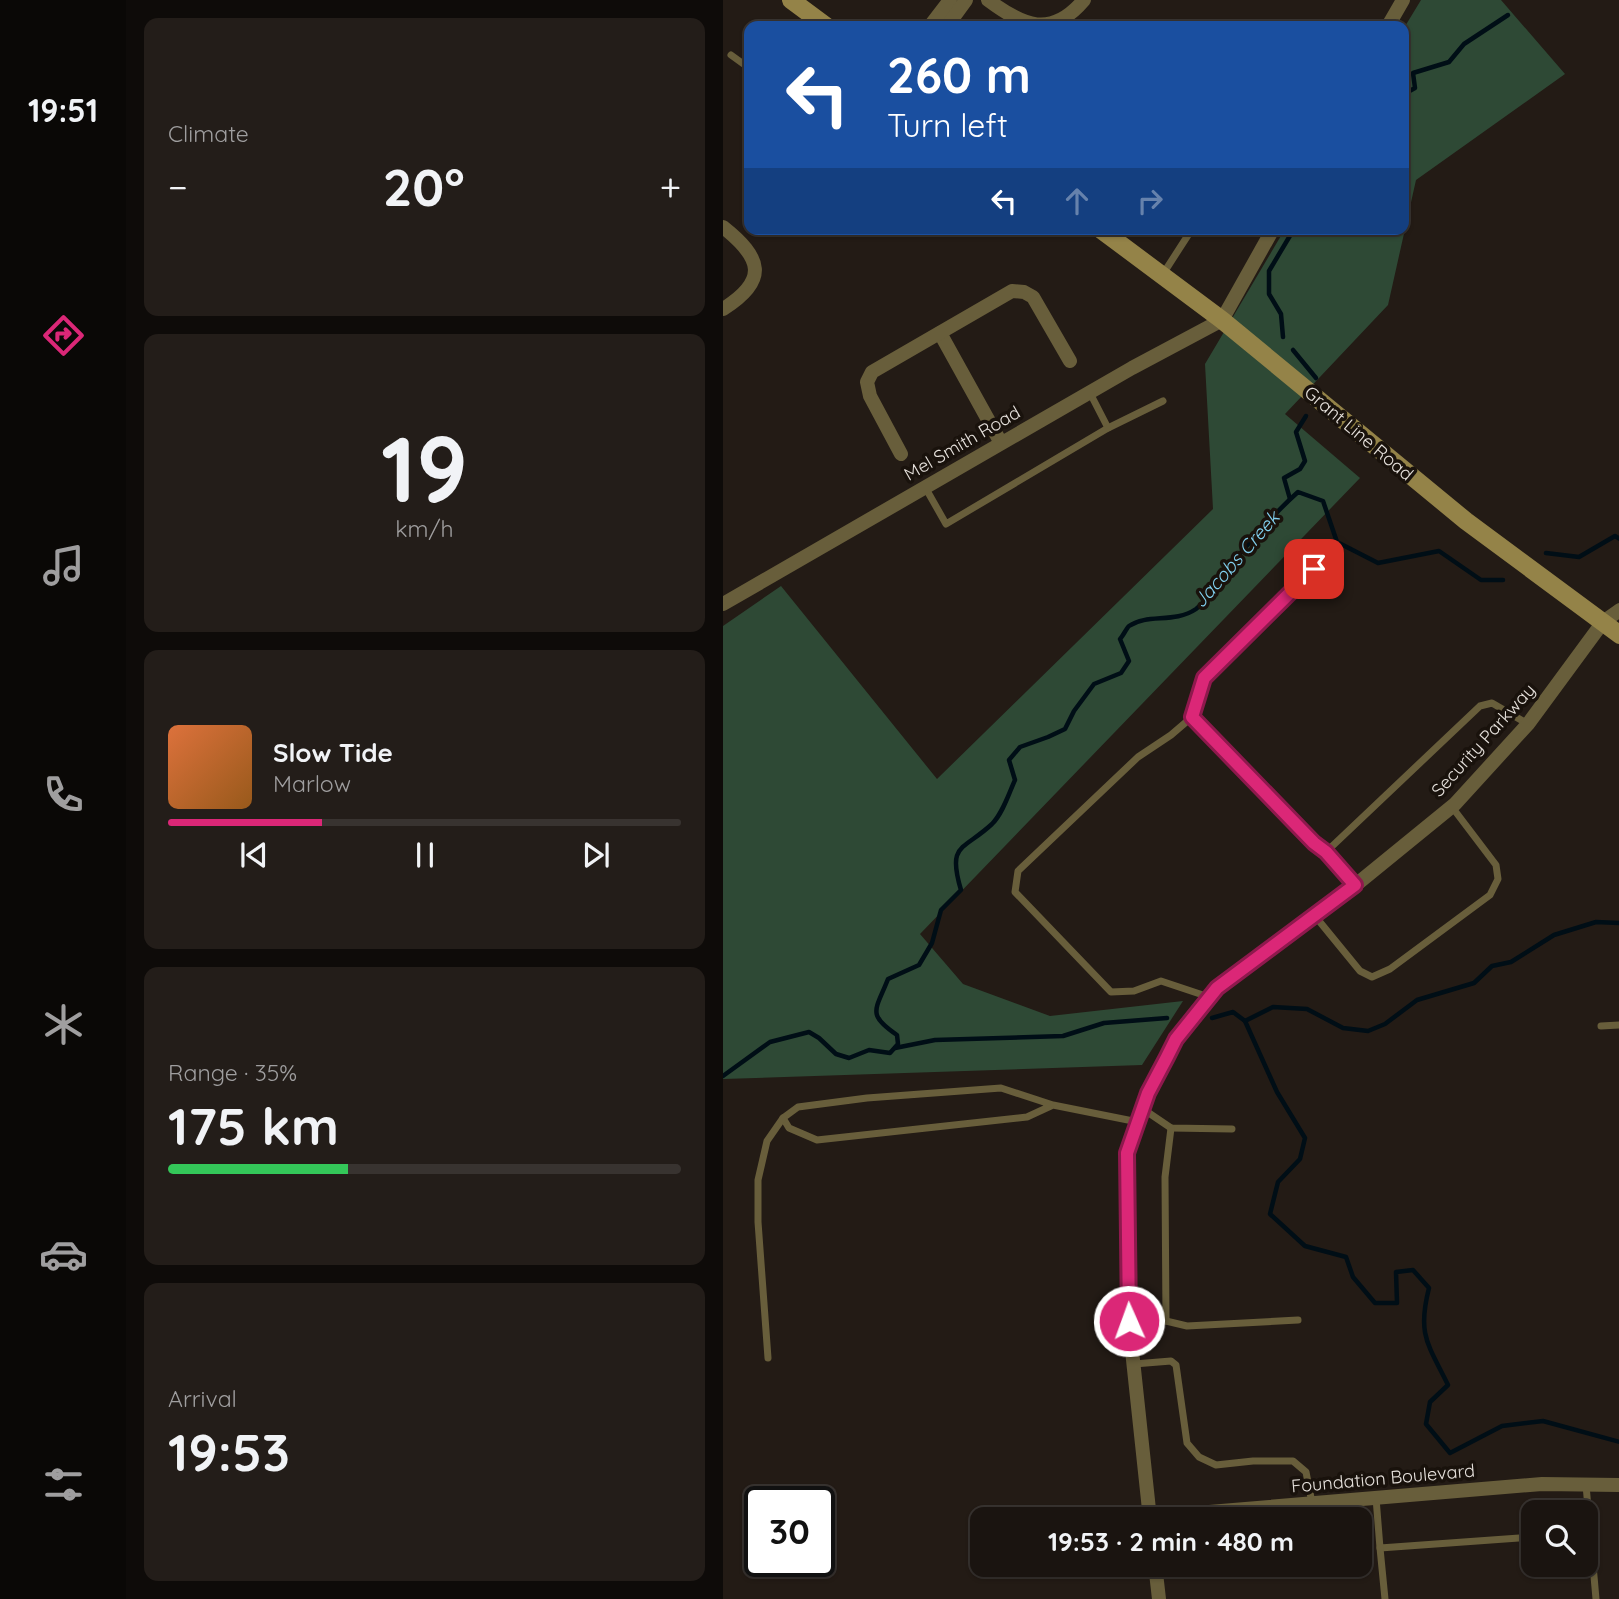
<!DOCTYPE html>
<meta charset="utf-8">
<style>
:root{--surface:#1a1410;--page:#231d19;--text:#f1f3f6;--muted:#9f9e9f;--line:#383330;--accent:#db2777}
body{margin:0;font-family:Quicksand,sans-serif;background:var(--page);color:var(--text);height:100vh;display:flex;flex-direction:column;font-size:26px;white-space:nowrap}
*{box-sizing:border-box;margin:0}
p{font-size:23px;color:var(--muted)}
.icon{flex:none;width:38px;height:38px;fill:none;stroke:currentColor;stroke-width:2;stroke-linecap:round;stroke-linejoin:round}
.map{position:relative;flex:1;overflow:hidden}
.side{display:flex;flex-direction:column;gap:18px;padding:18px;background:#0e0b09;width:597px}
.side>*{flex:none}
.guide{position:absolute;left:21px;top:21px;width:665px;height:214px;border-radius:14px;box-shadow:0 2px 5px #0004,0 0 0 2px var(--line);background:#1a4fa0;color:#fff;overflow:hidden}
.tools{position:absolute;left:798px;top:1500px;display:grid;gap:14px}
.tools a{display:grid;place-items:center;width:77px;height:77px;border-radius:14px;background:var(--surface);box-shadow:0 2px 5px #0004,0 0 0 2px var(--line);font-size:35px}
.speed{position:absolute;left:21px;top:1486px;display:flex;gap:14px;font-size:35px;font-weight:700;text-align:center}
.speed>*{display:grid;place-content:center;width:91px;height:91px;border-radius:50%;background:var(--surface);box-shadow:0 2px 5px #0004,0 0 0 2px var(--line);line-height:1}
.speed .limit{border:4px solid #111;border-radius:10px;background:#fff;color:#111}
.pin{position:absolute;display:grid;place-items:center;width:60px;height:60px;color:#fff;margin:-30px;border-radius:14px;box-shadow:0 4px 10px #0006}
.me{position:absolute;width:77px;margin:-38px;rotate:358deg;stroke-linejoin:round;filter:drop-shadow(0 0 5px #0008)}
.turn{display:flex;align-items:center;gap:24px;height:147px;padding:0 28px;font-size:32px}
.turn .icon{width:91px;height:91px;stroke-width:2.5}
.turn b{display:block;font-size:49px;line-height:60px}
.lanes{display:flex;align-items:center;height:66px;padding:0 28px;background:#0003;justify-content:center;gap:35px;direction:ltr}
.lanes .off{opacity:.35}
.big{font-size:52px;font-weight:800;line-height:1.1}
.side .widget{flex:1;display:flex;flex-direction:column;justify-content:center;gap:10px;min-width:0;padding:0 24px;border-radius:14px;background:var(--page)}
.side .dial{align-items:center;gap:0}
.dial b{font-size:91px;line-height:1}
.song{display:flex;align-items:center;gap:21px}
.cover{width:84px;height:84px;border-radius:10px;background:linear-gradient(135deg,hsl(20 70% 55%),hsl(30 70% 35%))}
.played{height:7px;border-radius:4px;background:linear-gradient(90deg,var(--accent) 30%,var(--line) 30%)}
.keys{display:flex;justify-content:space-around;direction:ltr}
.heat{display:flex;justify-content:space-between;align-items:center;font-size:38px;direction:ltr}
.charge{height:10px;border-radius:5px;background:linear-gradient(90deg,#34c759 35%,var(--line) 0)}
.trip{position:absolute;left:247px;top:1507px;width:402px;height:70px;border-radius:14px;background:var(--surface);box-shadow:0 2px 5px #0004,0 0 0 2px var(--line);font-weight:800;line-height:70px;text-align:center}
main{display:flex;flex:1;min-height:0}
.tabs{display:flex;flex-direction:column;width:126px;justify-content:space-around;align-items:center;background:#0a0806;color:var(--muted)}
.tabs .icon{width:49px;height:49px}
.tabs .on{color:var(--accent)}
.tabs b{font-size:32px;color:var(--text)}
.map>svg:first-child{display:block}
</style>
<main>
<nav class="tabs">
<b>19:51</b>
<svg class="icon on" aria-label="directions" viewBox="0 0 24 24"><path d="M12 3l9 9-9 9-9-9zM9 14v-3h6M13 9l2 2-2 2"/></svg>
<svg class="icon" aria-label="music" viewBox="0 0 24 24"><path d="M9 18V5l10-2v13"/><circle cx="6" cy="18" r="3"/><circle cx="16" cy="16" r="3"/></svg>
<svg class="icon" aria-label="phone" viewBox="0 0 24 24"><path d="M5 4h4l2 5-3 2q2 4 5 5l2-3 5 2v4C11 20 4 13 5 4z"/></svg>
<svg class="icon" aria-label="climate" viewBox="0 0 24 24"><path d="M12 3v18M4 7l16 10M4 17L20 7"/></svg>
<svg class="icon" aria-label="car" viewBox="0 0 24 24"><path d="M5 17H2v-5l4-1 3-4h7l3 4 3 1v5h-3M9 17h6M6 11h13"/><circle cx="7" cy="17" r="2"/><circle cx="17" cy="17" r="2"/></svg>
<svg class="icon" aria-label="filters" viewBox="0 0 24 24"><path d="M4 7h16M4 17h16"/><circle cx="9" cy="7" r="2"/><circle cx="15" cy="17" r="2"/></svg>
</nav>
<section class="side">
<div class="widget"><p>Climate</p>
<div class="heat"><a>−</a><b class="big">20°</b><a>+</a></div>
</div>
<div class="widget dial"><b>19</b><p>km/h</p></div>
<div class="widget">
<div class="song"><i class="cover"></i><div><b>Slow Tide</b><p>Marlow</p></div></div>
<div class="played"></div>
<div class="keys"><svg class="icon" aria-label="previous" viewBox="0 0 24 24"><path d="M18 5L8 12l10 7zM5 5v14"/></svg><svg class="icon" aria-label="pause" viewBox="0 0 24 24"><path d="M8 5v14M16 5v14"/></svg><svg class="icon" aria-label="next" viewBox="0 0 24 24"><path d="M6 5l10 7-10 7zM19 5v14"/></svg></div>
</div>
<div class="widget"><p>Range · 35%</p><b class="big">175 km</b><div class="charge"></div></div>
<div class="widget"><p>Arrival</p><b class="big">19:53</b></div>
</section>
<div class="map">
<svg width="897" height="1599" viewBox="0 0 897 1599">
<rect width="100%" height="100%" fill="#231b15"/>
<polygon fill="#2e4935" points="698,0 778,0 842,74 693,180 665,305 562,414 637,478 197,934 240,984 327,1016 460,1001 419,1065 0,1079 0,626 58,586 214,779 490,509 482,364 562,229 681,229 681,28"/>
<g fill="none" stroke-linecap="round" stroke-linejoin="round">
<g stroke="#000e16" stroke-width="4.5">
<polyline points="681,94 692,88 690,73 726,62 741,44 785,15"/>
<polyline points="560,337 558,314 546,294 546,271 571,229"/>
<polyline points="570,350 593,378"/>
<polyline points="567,499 561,478 577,469 582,461 573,432 583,416"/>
<polyline points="823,553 856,557 892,536 897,539"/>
<path d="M 489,1018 L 510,1012 L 522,1021 L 554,1092 L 582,1138 L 577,1159 L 555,1182 L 547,1214 L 582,1246 L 623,1257 L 630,1277 L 652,1303 L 674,1303 L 673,1272 L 690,1270 L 706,1288 C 694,1335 705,1344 725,1385 L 707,1402 L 703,1424 L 727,1453 L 779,1426 L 820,1421 L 897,1442"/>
<polyline points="522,1021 550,1007 584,1009 620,1028 645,1031 662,1024 694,1000 751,983 769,966 788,962 831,935 873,922 897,923"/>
<polyline points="172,1048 212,1040 340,1036 381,1023 444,1018"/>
<path d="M 0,1076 L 47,1042 L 86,1032 L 96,1038 L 113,1054 L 126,1058 L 146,1050 L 167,1053 L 175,1044 L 174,1035 C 143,1014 153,1010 165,979 L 196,965 L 209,943 L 218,910 L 238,890 C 224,843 240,851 269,824 C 280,813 286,793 292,780 L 286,760 L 297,747 L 325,737 L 342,729 L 351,711 L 371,684 L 398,673 L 406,661 L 397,639 C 400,636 403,629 406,626 C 425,613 451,624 473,609 C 488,598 495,582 506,567 C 528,540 549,515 575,492 L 600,501 L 614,542 L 655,563 L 716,551 L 758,580 L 780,580"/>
</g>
<g stroke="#685e3b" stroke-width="7">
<polyline points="8,55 26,68"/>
<polyline points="440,274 469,229"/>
<polyline points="367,393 385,428"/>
<polyline points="202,487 223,524 385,428 440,401"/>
<polyline points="469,717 481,678 591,569"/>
<polyline points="603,852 632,885"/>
<polyline points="592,916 637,971 649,977 667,969 767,895 775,879 773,865 729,807"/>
<polyline points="486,997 438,981 411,991 388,992 292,892 295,871 415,757 448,735 469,717 591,843 603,852 757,706 769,703 805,724"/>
<polyline points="878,1026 897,1025"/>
<polyline points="330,1105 278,1088 144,1098 75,1107 60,1118 66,1128 94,1140 304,1117 330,1105 415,1122"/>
<polyline points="420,1109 448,1128 509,1129"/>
<polyline points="406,1321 443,1321 442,1177 448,1128"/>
<polyline points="443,1321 464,1326 575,1320"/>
<polyline points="45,1358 35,1222 35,1180 44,1141 60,1118"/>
<polyline points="411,1364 448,1361 453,1365 464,1443 476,1457 493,1465 530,1461 570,1461 583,1472 589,1503"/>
<polyline points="863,1485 873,1599"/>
<polyline points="653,1498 657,1548 810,1537"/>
<polyline points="657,1548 662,1599"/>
</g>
<g stroke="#685e3b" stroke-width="14">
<path d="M 265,0 C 300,26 328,39 361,0"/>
<polyline points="207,26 227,0"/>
<polyline points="224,26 243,0"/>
<polyline points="665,26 680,0"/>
<path d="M 0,227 C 39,258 46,280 0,309"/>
<polyline points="217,333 278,443"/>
<polyline points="178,454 147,396 144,382 149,372 289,291 301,292 310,297 347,361"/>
<polyline points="0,604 409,368 499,320 550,229"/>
<polyline points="426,1517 819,1484 897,1485"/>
<polyline points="427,1519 405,1313 404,1153 425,1093 453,1039 494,988 618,897 732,804 805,724 880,622 897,610"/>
<polyline points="432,1564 436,1599"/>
</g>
<g stroke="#948348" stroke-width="18">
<polyline points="68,0 103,26"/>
<polyline points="377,229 499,320 743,521 897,635"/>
</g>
</g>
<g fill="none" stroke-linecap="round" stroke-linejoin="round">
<defs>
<polyline id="route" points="406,1321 404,1153 425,1093 444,1057 453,1039 494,988 632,885 603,852 591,843 469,717 481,678 591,569"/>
</defs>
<use href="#route" stroke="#8e194d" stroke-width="18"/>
<use href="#route" stroke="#db2777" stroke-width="12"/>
</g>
<g text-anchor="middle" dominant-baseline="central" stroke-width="7" stroke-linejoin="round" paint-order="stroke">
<g font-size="18" fill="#e7e2dd" stroke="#19120c">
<text transform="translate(636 433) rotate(40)">Grant Line Road</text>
<text transform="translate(239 443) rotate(-30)">Mel Smith Road</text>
<text transform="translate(760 740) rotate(-48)">Security Parkway</text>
<text transform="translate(660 1478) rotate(-5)">Foundation Boulevard</text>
</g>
<g font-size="19" font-style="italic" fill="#81d0ef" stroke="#19120c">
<text transform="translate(513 559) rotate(-49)">Jacobs Creek</text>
</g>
</g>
</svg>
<div class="tools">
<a><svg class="icon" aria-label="search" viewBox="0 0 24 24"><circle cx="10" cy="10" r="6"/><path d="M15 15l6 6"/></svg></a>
</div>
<div class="speed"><div class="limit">30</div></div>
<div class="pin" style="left:591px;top:569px;background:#d93025"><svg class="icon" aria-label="arrive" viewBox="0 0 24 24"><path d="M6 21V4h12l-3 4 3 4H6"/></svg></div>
<svg class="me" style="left:406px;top:1321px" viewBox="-20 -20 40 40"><circle r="17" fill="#db2777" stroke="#fff" stroke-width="3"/><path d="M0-11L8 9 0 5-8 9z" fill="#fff"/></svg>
<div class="trip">19:53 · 2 min · 480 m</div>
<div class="guide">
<div class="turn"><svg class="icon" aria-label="left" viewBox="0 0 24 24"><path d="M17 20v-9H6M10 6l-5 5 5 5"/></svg><div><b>260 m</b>Turn left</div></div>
<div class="lanes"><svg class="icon" aria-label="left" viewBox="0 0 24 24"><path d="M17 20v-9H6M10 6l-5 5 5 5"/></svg><svg class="icon off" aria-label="ahead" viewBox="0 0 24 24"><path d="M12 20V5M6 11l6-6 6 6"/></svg><svg class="icon off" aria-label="right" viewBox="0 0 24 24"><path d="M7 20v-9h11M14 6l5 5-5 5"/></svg></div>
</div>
</div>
</main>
